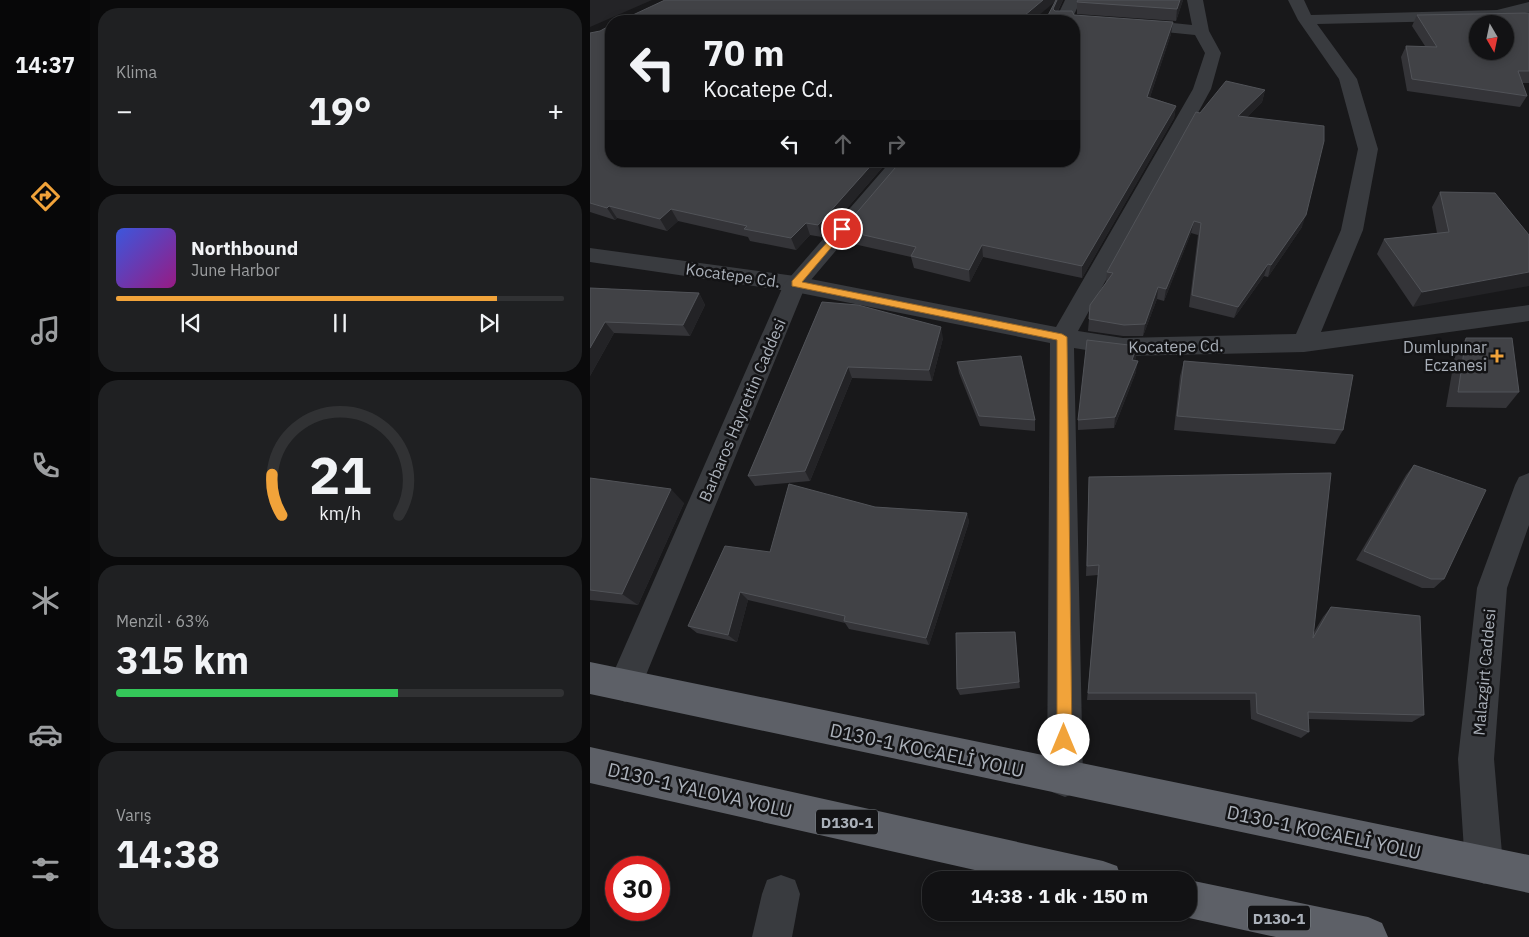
<!DOCTYPE html>
<html lang="tr">
<meta charset="utf-8">
<style>
:root{--surface:#121214;--page:#1f2022;--text:#f1f3f6;--muted:#9c9ea0;--line:#313234;--accent:#f1a33a}
body{margin:0;font-family:"IBM Plex Sans",sans-serif;background:var(--page);color:var(--text);height:100vh;display:flex;flex-direction:column;font-size:19px;white-space:nowrap}
*{box-sizing:border-box;margin:0}
p{font-size:16px;color:var(--muted)}
.icon{flex:none;width:28px;height:28px;fill:none;stroke:currentColor;stroke-width:2;stroke-linecap:round;stroke-linejoin:round}
.map{position:relative;flex:1;overflow:hidden}
.panel{display:flex;flex-direction:column;gap:8px;padding:8px;background:#0a0a0b;width:500px}
.panel>*{flex:none}
.banner{position:absolute;left:15px;top:15px;width:475px;height:152px;border-radius:20px;box-shadow:0 2px 8px #0003,0 0 0 1px var(--line);background:#121214;color:var(--text);overflow:hidden}
.needle{width:32px;rotate:171deg}
.tools{position:absolute;left:879px;top:15px;display:grid;gap:10px}
.tools a{display:grid;place-items:center;width:45px;height:45px;border-radius:50%;background:var(--surface);box-shadow:0 2px 8px #0003,0 0 0 1px var(--line);font-size:25px}
.speed{position:absolute;left:15px;top:856px;display:flex;gap:10px;font-size:25px;font-weight:700;text-align:center}
.speed>*{display:grid;place-content:center;width:65px;height:65px;border-radius:50%;background:var(--surface);box-shadow:0 2px 8px #0003,0 0 0 1px var(--line);line-height:1}
.speed .limit{border:8px solid #d22;background:#fff;color:#111}
.pin{position:absolute;display:grid;place-items:center;width:42px;height:42px;color:#fff;margin:-21px;border:2px solid #fff;border-radius:50%;box-shadow:0 1px 5px #0007}
.me{position:absolute;width:55px;margin:-28px;rotate:0deg;stroke-linejoin:round;filter:drop-shadow(0 0 4px #0008)}
.turn{display:flex;align-items:center;gap:18px;height:105px;padding:0 15px;font-size:22px}
.turn .icon{width:65px;height:65px;stroke-width:2.5}
.turn b{display:block;font-size:35px;line-height:42px}
.lanes{display:flex;align-items:center;height:48px;padding:0 15px;background:#0003;justify-content:center;gap:25px;direction:ltr}
.lanes .off{opacity:.35}
.big{font-size:38px;font-weight:700;line-height:1.1}
.panel .card{flex:1;display:flex;flex-direction:column;justify-content:center;gap:8px;min-width:0;padding:0 18px;border-radius:20px;background:var(--page)}
.panel .dial{align-items:center;gap:0}
.dial svg{height:130px;overflow:visible;fill:none;stroke:var(--line);stroke-width:7;stroke-linecap:round;text-anchor:middle}
.dial text{fill:var(--text);stroke:none}
.song{display:flex;align-items:center;gap:15px}
.cover{width:60px;height:60px;border-radius:8px;background:linear-gradient(135deg,hsl(230 70% 55%),hsl(310 70% 35%))}
.played{height:5px;border-radius:2px;background:linear-gradient(90deg,var(--accent) 85%,var(--line) 85%)}
.keys{display:flex;justify-content:space-around;direction:ltr}
.heat{display:flex;justify-content:space-between;align-items:center;font-size:28px;direction:ltr}
.charge{height:8px;border-radius:4px;background:linear-gradient(90deg,#34c759 63%,var(--line) 0)}
.trip{position:absolute;left:332px;top:871px;width:275px;height:50px;border-radius:20px;background:var(--surface);box-shadow:0 2px 8px #0003,0 0 0 1px var(--line);font-weight:700;line-height:50px;text-align:center}
main{display:flex;flex:1;min-height:0}
.tab-bar{display:flex;flex-direction:column;width:90px;justify-content:space-around;align-items:center;background:#070708;color:var(--muted)}
.tab-bar .icon{width:35px;height:35px}
.tab-bar .on{color:var(--accent)}
.tab-bar b{font-size:22px;color:var(--text)}
.map>svg:first-child{display:block}
</style>
<main>
<nav class="tab-bar">
<b>14:37</b>
<svg class="icon on" aria-label="directions" viewBox="0 0 24 24"><path d="M12 3l9 9-9 9-9-9zM9 14v-3h6M13 9l2 2-2 2"/></svg>
<svg class="icon" aria-label="music" viewBox="0 0 24 24"><path d="M9 18V5l10-2v13"/><circle cx="6" cy="18" r="3"/><circle cx="16" cy="16" r="3"/></svg>
<svg class="icon" aria-label="phone" viewBox="0 0 24 24"><path d="M5 4h4l2 5-3 2q2 4 5 5l2-3 5 2v4C11 20 4 13 5 4z"/></svg>
<svg class="icon" aria-label="climate" viewBox="0 0 24 24"><path d="M12 3v18M4 7l16 10M4 17L20 7"/></svg>
<svg class="icon" aria-label="car" viewBox="0 0 24 24"><path d="M5 17H2v-5l4-1 3-4h7l3 4 3 1v5h-3M9 17h6M6 11h13"/><circle cx="7" cy="17" r="2"/><circle cx="17" cy="17" r="2"/></svg>
<svg class="icon" aria-label="filters" viewBox="0 0 24 24"><path d="M4 7h16M4 17h16"/><circle cx="9" cy="7" r="2"/><circle cx="15" cy="17" r="2"/></svg>
</nav>
<section class="panel">
<div class="card"><p>Klima</p>
<div class="heat"><a>−</a><b class="big">19°</b><a>+</a></div>
</div>
<div class="card">
<div class="song"><i class="cover"></i><div><b>Northbound</b><p>June Harbor</p></div></div>
<div class="played"></div>
<div class="keys"><svg class="icon" aria-label="previous" viewBox="0 0 24 24"><path d="M18 5L8 12l10 7zM5 5v14"/></svg><svg class="icon" aria-label="pause" viewBox="0 0 24 24"><path d="M8 5v14M16 5v14"/></svg><svg class="icon" aria-label="next" viewBox="0 0 24 24"><path d="M6 5l10 7-10 7zM19 5v14"/></svg></div>
</div>
<div class="card dial"><svg viewBox="0 0 100 80">
<path d="M14 69A42 42 0 1 1 86 69"/>
<path d="M14 69A42 42 0 0 1 8 44" stroke="#f1a33a"/>
<text x="50" y="56" font-size="32" font-weight="700">21</text>
<text x="50" y="72" font-size="11">km/h</text>
</svg></div>
<div class="card"><p>Menzil · 63%</p><b class="big">315 km</b><div class="charge"></div></div>
<div class="card"><p>Varış</p><b class="big">14:38</b></div>
</section>
<div class="map">
<svg width="939" height="937" viewBox="0 0 939 937">
<rect width="100%" height="100%" fill="#18181a"/>
<polygon fill="#242427" points="0,0 62,0 0,27"/>
<g fill="none" stroke-linecap="round" stroke-linejoin="round">
<g fill="#393b3f" fill-rule="evenodd">
<polygon points="597,0 613,0 619,31 631,53 621,89 488,331 533,338 706,334 751,230 768,149 749,79 708,20 698,0 714,0 721,15 907,10 939,2 939,12 907,20 727,24 767,79 788,149 773,230 731,332 939,305 939,321 714,352 533,356 484,348 493,779 488,792 475,797 462,792 457,779 460,343 205,292 0,262 0,248 205,276 466,327 603,89 615,53 605,35 545,29 537,24 545,19 602,25"/>
<polygon points="939,473 939,525 917,588 904,759 913,865 907,878 894,884 881,878 875,865 868,759 887,588 925,485 929,477"/>
<polygon points="191,875 205,880 210,894 202,937 162,937 172,894 177,880"/>
</g>
<g fill="#393b3f" fill-rule="evenodd">
<polygon points="475,0 491,0 481,21 465,21"/>
<polygon points="301,161 322,161 215,287 47,697 35,702 23,697 18,685 194,284"/>
</g>
<g fill="#5d6067" fill-rule="evenodd">
<polygon points="0,662 939,855 939,893 0,694"/>
<polygon points="0,747 513,861 527,866 532,880 429,880 0,783"/>
<polygon points="599,880 778,917 792,923 798,937 686,937 599,918 585,912 599,912"/>
</g>
</g>
<g fill="#343438">
<polygon points="75,0 473,0 468,11 484,15 581,34 560,97 586,106 584,118 492,278 393,257 380,282 324,268 321,257 255,242 252,230 484,161 455,21 465,2"/>
<polygon points="488,0 593,0 586,21 487,14 487,2"/>
<polygon points="939,13 939,83 932,83 937,96 930,107 817,91 811,57 816,46 835,46 822,26 827,15"/>
<polygon points="10,31 298,161 232,237 220,235 206,250 160,241 158,237 88,221 77,231 27,218 25,220 0,212 0,33"/>
<polygon points="675,90 672,102 657,117 712,227 678,277 674,276 644,318 599,307 608,235 601,233 574,301 567,299 553,336 533,336 498,331 499,319 516,282 517,272 610,113"/>
<polygon points="850,192 939,235 823,307 787,254 794,239 847,233 842,207"/>
<polygon points="0,288 109,293 115,305 100,336 24,333 0,376"/>
<polygon points="232,302 353,338 342,381 262,378 220,481 165,486 158,476"/>
<polygon points="876,338 929,392 916,408 856,407 865,355"/>
<polygon points="547,346 545,361 546,372 524,428 488,430 488,420"/>
<polygon points="594,361 753,430 745,444 584,430 590,376"/>
<polygon points="367,362 445,420 445,431 390,426 369,373"/>
<polygon points="824,465 854,579 844,588 832,588 766,560 816,475"/>
<polygon points="499,477 724,632 733,617 741,607 834,715 822,722 718,719 719,732 711,738 661,719 660,700 497,700 508,575 496,576"/>
<polygon points="0,478 94,503 48,605 0,600"/>
<polygon points="285,507 377,513 379,522 339,645 259,629 255,623 158,600 147,642 107,633 98,626 180,552"/>
<polygon points="425,632 430,688 370,695 367,689"/>
</g>
<g fill="#232326">
<polygon points="453,0 467,0 442,21 428,21"/>
<polygon points="467,0 473,0 463,20 463,9"/>
<polygon points="590,0 593,0 586,21 587,9"/>
<polygon points="583,22 581,34 556,109 557,97"/>
<polygon points="675,90 672,102 646,128 648,116"/>
<polygon points="586,106 584,118 492,278 492,266"/>
<polygon points="285,161 298,161 232,237 228,225"/>
<polygon points="19,206 27,218 25,220 17,208"/>
<polygon points="81,209 88,221 77,231 70,219"/>
<polygon points="716,215 712,227 678,277 681,265"/>
<polygon points="604,221 601,233 574,301 576,289"/>
<polygon points="216,223 220,235 206,250 201,238"/>
<polygon points="392,245 393,257 380,282 379,270"/>
<polygon points="678,264 674,276 644,318 648,307"/>
<polygon points="939,272 939,286 823,307 832,292"/>
<polygon points="568,287 567,299 553,336 555,324"/>
<polygon points="109,293 115,305 100,336 93,325"/>
<polygon points="15,322 24,333 0,376 0,348"/>
<polygon points="351,327 353,338 342,381 339,370"/>
<polygon points="547,346 546,358 541,372 542,360"/>
<polygon points="548,361 546,372 524,428 525,417"/>
<polygon points="258,367 262,378 220,481 215,471"/>
<polygon points="81,489 94,503 48,605 32,594"/>
<polygon points="377,513 379,522 339,645 336,638"/>
<polygon points="150,592 158,600 147,642 138,635"/>
<polygon points="425,632 426,639 430,688 429,682"/>
</g>
<g fill="#414246" stroke="#515358" fill-rule="evenodd">
<polygon points="75,0 453,0 428,21 30,21"/>
<polygon points="466,0 467,0 463,9 465,11 482,11 484,15 583,22 557,97 586,106 492,266 392,245 379,270 321,256 326,247 252,230 311,161 484,161 484,21 455,21"/>
<polygon points="488,0 590,0 587,9 487,2"/>
<path d="M 939,13 L 939,71 L 928,71 L 937,96 L 822,79 L 816,46 L 847,47 L 827,15 ZM 888,24 L 915,24 L 915,51 L 888,51 Z"/>
<polygon points="21,25 21,161 285,161 228,225 216,223 201,238 154,229 157,226 81,209 70,219 19,206 17,208 0,203 0,33 10,31"/>
<polygon points="636,81 675,90 648,116 734,126 734,141 716,215 681,265 678,264 648,307 602,295 611,223 604,221 576,289 568,287 555,324 534,325 499,319 500,305 523,273 517,272 606,112 610,113"/>
<polygon points="850,192 905,193 939,235 939,272 832,292 794,239 859,232"/>
<polygon points="0,288 109,293 93,325 15,322 0,348"/>
<polygon points="232,302 268,305 351,327 339,370 258,367 215,471 158,476"/>
<polygon points="876,338 922,338 929,392 868,392"/>
<polygon points="497,340 547,346 542,360 548,361 525,417 488,420"/>
<polygon points="431,356 445,420 389,416 367,362"/>
<polygon points="594,361 763,375 753,430 587,416"/>
<polygon points="824,465 896,490 854,579 841,579 774,551"/>
<polygon points="741,473 723,638 741,607 830,616 834,715 718,712 719,732 667,713 666,693 498,693 509,565 497,566 499,477"/>
<polygon points="0,478 81,489 32,594 0,590"/>
<polygon points="199,484 285,507 377,513 336,638 254,621 255,616 150,592 138,635 98,626 135,546 180,552"/>
<polygon points="425,632 429,682 367,689 366,633"/>
</g>
<polygon fill="#f1a33a" stroke="#9d6a26" points="252,226 255,227 255,231 212,282 472,334 477,337 482,740 479,745 474,748 469,745 467,740 467,340 202,286 202,281"/>
<path fill="#f1a33a" stroke="#131315" stroke-width="2" d="M904.5 348.5h5v5h5v5h-5v5h-5v-5h-5v-5h5z"/>
<g text-anchor="middle" dominant-baseline="central" stroke-width="5" stroke-linejoin="round" paint-order="stroke">
<g fill="#131315" stroke="#7d8288" stroke-width="1">
<rect x="226" y="809.5" width="62" height="25" rx="4"/>
<rect x="658" y="905.5" width="62" height="25" rx="4"/>
</g>
<g font-size="15" font-weight="bold" fill="#abb1ba">
<text x="257" y="822">D130-1</text>
<text x="689" y="918">D130-1</text>
</g>
<g font-size="16" fill="#abb1ba" stroke="#131315">
<text transform="translate(143 275) rotate(8)">Kocatepe Cd.</text>
<text transform="translate(586 346) rotate(-1)">Kocatepe Cd.</text>
<text transform="translate(152 410) rotate(-67)">Barbaros Hayrettin Caddesi</text>
<text transform="translate(894 672) rotate(-85)">Malazgirt Caddesi</text>
</g>
<g font-size="16" fill="#abb1ba" stroke="#131315" text-anchor="end">
<text x="897" y="347">Dumlupınar<tspan x="897" dy="18">Eczanesi</tspan></text>
</g>
<g font-size="19" fill="#abb1ba" stroke="#131315">
<text transform="translate(337 750) rotate(12)">D130-1 KOCAELİ YOLU</text>
<text transform="translate(110 790) rotate(13)">D130-1 YALOVA YOLU</text>
<text transform="translate(734 832) rotate(12)">D130-1 KOCAELİ YOLU</text>
</g>
</g>
</svg>
<div class="tools">
<a><svg class="needle" viewBox="-14 -14 28 28"><path d="M0-13l5 13h-10z" fill="#e53935"/><path d="M0 13l5-13h-10z" fill="#9c9ea0"/></svg></a>
</div>
<div class="speed"><div class="limit">30</div></div>
<div class="pin" style="left:252px;top:229px;background:#d93025"><svg class="icon" aria-label="arrive" viewBox="0 0 24 24"><path d="M6 21V4h12l-3 4 3 4H6"/></svg></div>
<svg class="me" style="left:474px;top:740px" viewBox="-20 -20 40 40"><circle r="19" fill="#fff"/><path d="M0-13L10 11 0 6-10 11z" fill="#f1a33a"/></svg>
<div class="trip">14:38 · 1 dk · 150 m</div>
<div class="banner">
<div class="turn"><svg class="icon" aria-label="left" viewBox="0 0 24 24"><path d="M17 20v-9H6M10 6l-5 5 5 5"/></svg><div><b>70 m</b>Kocatepe Cd.</div></div>
<div class="lanes"><svg class="icon" aria-label="left" viewBox="0 0 24 24"><path d="M17 20v-9H6M10 6l-5 5 5 5"/></svg><svg class="icon off" aria-label="ahead" viewBox="0 0 24 24"><path d="M12 20V5M6 11l6-6 6 6"/></svg><svg class="icon off" aria-label="right" viewBox="0 0 24 24"><path d="M7 20v-9h11M14 6l5 5-5 5"/></svg></div>
</div>
</div>
</main>
